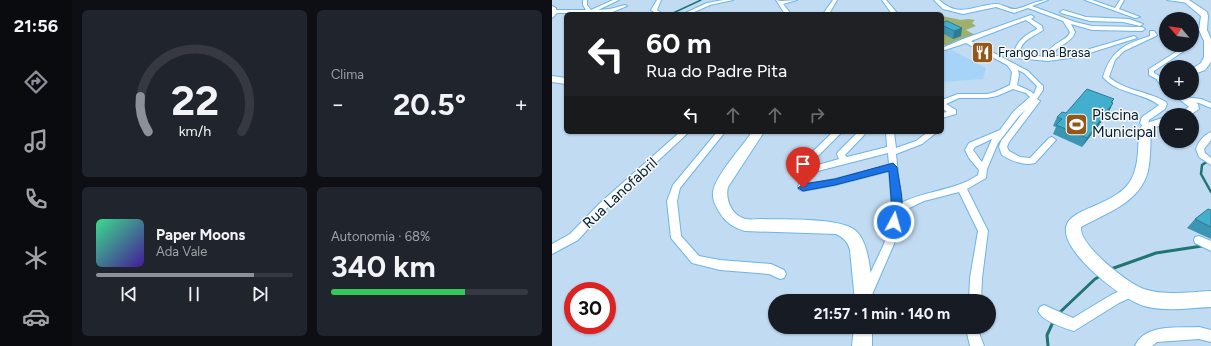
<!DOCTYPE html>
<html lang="pt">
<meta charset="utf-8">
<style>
:root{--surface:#171b24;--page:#20242c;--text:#f1f3f6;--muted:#9ea1a6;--line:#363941;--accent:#8c9099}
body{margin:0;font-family:Figtree,sans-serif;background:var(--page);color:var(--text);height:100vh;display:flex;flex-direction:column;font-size:15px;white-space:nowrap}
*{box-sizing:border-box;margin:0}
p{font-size:13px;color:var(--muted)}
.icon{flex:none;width:22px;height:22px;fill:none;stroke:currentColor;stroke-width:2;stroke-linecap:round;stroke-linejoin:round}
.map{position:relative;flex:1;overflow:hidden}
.panel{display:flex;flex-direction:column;gap:10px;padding:10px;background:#0d0f14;width:480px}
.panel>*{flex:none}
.top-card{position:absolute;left:12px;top:12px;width:380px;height:122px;border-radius:6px;box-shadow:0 1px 3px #0004;background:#202124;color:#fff;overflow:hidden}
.needle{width:26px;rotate:299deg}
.fabs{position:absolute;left:607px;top:12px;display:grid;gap:8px}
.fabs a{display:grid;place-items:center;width:40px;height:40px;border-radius:50%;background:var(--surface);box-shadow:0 1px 3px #0004;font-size:20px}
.speed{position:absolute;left:12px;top:282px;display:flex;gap:8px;font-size:20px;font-weight:700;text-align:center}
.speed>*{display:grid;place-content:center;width:52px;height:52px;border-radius:50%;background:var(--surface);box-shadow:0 1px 3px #0004;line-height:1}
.speed .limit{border:6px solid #d22;background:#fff;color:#111}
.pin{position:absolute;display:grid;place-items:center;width:34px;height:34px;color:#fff;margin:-41px -17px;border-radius:50% 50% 50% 0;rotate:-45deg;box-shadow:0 0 4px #0007}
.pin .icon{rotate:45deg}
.me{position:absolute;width:44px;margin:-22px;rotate:6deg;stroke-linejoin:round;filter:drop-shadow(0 0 3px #0008)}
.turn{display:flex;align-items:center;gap:14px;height:84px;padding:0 16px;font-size:18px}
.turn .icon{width:52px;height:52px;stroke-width:2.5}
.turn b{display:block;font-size:28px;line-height:34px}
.lanes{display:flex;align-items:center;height:38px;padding:0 16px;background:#0003;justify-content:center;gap:20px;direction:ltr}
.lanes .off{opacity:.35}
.big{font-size:30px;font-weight:700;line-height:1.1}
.panel .widget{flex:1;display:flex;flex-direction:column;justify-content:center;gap:6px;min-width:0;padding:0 14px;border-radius:6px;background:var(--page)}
.panel .dial{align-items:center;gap:0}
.dial svg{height:104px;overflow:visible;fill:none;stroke:var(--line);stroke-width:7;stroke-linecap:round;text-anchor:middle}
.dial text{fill:var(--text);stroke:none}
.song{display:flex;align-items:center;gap:12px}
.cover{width:48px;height:48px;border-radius:6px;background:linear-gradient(135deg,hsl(150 70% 55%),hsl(260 70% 35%))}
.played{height:4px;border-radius:2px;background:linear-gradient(90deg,var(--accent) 80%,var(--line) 80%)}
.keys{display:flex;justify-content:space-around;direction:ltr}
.heat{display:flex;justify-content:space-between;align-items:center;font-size:22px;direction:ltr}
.charge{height:6px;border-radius:3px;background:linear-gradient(90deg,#34c759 68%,var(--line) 0)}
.panel .tiles{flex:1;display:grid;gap:10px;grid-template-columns:repeat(2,1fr)}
.trip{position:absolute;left:216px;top:294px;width:228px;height:40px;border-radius:20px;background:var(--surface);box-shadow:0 1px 3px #0004;font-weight:700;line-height:40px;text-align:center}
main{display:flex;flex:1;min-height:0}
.tab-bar{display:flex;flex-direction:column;width:72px;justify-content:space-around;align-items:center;background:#090b0e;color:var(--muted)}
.tab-bar .icon{width:28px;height:28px}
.tab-bar .current{color:var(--accent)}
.tab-bar b{font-size:18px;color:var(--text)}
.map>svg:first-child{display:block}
</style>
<main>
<nav class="tab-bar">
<b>21:56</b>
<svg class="icon current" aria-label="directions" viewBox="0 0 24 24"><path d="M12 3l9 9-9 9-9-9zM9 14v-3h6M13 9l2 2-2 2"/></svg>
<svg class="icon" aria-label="music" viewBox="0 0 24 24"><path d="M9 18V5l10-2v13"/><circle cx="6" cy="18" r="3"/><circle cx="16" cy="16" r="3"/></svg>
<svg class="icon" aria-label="phone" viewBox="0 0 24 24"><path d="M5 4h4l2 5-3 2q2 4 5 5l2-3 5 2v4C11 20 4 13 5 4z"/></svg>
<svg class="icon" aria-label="climate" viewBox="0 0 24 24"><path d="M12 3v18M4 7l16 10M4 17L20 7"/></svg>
<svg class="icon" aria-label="car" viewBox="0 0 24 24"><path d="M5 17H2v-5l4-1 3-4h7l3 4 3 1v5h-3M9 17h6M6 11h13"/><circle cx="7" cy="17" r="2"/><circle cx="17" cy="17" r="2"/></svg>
</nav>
<section class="panel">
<div class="tiles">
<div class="widget dial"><svg viewBox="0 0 100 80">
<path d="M14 69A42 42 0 1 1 86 69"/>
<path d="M14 69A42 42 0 0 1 8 42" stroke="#8c9099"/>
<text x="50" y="56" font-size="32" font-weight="700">22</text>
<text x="50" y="72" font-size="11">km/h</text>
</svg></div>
<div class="widget"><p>Clima</p>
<div class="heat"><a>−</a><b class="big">20.5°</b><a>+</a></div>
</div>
<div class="widget">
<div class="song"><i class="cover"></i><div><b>Paper Moons</b><p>Ada Vale</p></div></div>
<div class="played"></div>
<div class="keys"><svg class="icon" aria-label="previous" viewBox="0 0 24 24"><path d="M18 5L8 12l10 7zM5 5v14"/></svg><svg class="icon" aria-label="pause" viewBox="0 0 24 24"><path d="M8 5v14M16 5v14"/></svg><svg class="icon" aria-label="next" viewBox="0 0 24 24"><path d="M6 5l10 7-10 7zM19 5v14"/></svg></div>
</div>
<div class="widget"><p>Autonomia · 68%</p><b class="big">340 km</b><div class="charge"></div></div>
</div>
</section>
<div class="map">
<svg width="659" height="346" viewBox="0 0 659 346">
<rect width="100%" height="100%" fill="#c1dcf2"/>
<polygon fill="#a6d4f8" points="398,49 434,68 431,79 390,82 390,51"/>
<polygon fill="#9db06e" points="390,16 409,20 416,19 423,20 420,23 424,26 414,30 423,35 403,41 395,46 390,44"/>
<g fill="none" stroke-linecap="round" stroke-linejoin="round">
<polyline stroke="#207571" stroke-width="1.5" points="119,14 149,0"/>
<polyline stroke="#207571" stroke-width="2.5" points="659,159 650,165 649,174 659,192"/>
<g stroke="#207571" stroke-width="3">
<polyline points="559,269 604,253 650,246"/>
<polyline points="506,314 543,279 550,275"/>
<polyline points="496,346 495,335 502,320"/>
</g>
<defs>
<g id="street">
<polygon points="31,0 35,0 35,5 39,10 61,0 67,0 46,10 58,9 73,5 75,6 58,13 5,13 0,18 0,13 4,10 34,10 31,5"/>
<polygon points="105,0 109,0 105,10 111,14 105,14 99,10"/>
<polygon points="171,0 181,0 158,5 138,14 131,14 155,3"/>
<polygon points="224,0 229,1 245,0 231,4 239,14 233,14"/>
<polygon points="281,0 285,0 277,14 271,14"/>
<polygon points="330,0 334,0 346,14 340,14"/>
<path d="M 382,0 L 387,0 C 407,18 420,6 443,4 C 450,3 457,10 464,9 C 475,7 484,0 496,0 L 480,6 L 523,22 L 540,26 L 590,27 L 593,29 L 590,31 L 540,30 L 519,24 L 523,32 C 520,44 504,44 500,57 L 524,53 L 582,36 L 585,38 L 525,57 L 496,61 L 464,58 L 461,56 C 464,41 472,36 485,29 L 485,28 L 474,20 L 419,41 L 476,71 L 491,86 L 491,90 L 485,99 L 488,101 L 457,142 L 455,147 L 457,151 L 468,157 L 478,158 L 497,138 L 500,137 L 504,140 L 483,163 C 472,166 459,161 450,155 L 447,147 L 449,141 L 474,109 L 467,116 L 446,143 L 435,169 L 434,178 L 415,189 L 436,231 L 430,278 L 429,301 L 417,301 L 418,278 L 426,231 L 407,192 L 372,201 L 349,212 L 342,244 L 319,297 L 315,299 L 311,297 L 309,293 L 332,244 L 340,210 L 337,171 L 283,185 L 251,191 L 248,190 L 246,188 L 252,160 L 281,132 L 290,132 L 259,163 L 259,167 L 287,159 L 285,154 L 286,152 L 306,132 L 315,132 L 293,155 L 295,157 L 335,147 L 334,132 L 342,132 L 344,148 L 364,141 L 376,132 L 385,132 L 370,144 L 344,154 L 349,203 C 374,190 403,191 426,175 L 427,170 L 417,158 L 413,150 L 417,143 L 448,130 L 461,112 L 478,97 L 474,93 L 461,89 L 445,96 L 435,98 L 407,98 L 394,104 L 404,110 L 404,114 L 390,118 L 390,113 L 395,112 L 390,108 L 390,100 L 406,94 L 435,94 L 443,92 L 458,85 L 460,72 L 455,65 L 414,43 L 393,50 L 390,48 L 411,39 L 479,15 L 482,17 L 479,19 L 490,26 L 491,30 C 480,38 470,39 467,54 L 494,57 C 499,41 515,42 518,32 L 511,21 L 476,8 L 462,13 L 444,7 L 411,14 L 391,9 ZM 466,70 L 472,73 L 485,86 L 482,94 L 478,91 L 465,85 L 467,75 ZM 440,139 L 430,162 L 421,150 L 423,147 ZM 336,153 L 337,165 L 283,179 L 256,184 L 258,173 Z"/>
<polygon points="533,0 540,0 563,8 568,0 572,0 567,9 588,17 583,18"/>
<polygon points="615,0 631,0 639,2 637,3"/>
<polygon points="511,10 534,17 577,19 591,24 588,26 571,22 538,21 509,13 508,12"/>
<path d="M 598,31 L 602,31 L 605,35 L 604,36 L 572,51 L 563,60 L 557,77 C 573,91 596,91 614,102 L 615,104 L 613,109 L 597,120 L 596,123 L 599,126 L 595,128 L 592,128 L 588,123 L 590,117 L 607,105 C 590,92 565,94 551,77 C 559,50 573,44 598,36 Z"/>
<polygon points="627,50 632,51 602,71 602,73 612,79 612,81 608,81 597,75 597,69"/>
<polygon points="632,97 649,99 659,103 659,108 647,103 632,101"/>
<polygon points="128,132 137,132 54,209 26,240 0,254 0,244 18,234 48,203"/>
<polygon points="165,132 173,132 128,188 125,201 129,236 147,256 168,260 219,264 232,270 234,274 232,278 228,279 217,274 168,270 140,263 119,238 115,201 121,185"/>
<path d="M 659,132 L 659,140 L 652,149 L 653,153 L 659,158 L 659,165 L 647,157 L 644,149 C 646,142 652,135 659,132 Z"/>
<polygon points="647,236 659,241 659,251 643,243 642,240 643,237"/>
<path d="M 578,286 L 582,288 L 584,292 L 582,296 L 567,303 L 522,331 C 512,328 490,321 486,311 L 488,307 L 492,305 L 521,318 L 559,295 Z"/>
<polygon points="415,327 427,327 427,333 432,346 418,346 415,333"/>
<path d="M 647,327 L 659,330 L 659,342 L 647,339 L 605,342 L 600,346 L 583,346 C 593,323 627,328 647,327 Z"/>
</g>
<g id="secondary">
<polygon points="630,0 637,0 655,12 656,16 655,30 659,39 659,62 653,70 640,75 640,69 649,63 652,57 652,41 647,30 649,16"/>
<polygon points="0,6 4,8 4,12 0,14"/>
<polygon points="614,74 614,88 611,87 605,80"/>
<polygon points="0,76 14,78 14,84 0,82"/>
<polygon points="620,93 631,93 646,104 647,109 638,115 624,115 637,107"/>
<path d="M 614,117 L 614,124 L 600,128 L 599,130 C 598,143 599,157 596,171 C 588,203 554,213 529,227 C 526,244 576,284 592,289 C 613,296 637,292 659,291 L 659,307 C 637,308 614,312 592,306 C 571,300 504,249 515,224 C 522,207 568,204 580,178 C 587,164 586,146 587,130 L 591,124 Z"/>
<path d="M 200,132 L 212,132 L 176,187 C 173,199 179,215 193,219 C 198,220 206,219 211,219 C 232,220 289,217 304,231 C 319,245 319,282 321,301 L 303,301 L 298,250 C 296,242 292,238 284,234 L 193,231 C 182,228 173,222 168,213 C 164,207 160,200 161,192 C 163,176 190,147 200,132 Z"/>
<polygon points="302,327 320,327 320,346 300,346"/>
</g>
</defs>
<use href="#street" stroke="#6bb4e9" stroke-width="2"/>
<use href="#secondary" stroke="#6bb4e9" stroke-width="2"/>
<use href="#street" fill="#fff" fill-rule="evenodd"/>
<use href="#secondary" fill="#fff" fill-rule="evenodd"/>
</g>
<g fill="#3a96b2">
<polygon points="390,23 409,36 401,39 390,33"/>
<polygon points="562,99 560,103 557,112 530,147 501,134 504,127 501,126 505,117 514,113"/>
<polygon points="659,210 659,239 635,228 643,219"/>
</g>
<g fill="#307a91">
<polygon points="410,28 409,36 401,39 402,31"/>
<polygon points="561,103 557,112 530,147 535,138"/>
</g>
<g fill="#44aecf" stroke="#307a91">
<polygon points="395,21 410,28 402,31 390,25 390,23"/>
<polygon points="535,89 562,99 559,102 561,103 535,138 504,125 510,119 505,117 510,112 514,113"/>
<polygon points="656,209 659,210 659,227 643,219"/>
</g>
<path fill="#1a73e8" stroke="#114b97" d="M 341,163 L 345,167 C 347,184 355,208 346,225 L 342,226 L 339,225 L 337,222 L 340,210 L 337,171 L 283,185 L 251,191 L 246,188 L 251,184 L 283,179 Z"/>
<defs>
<symbol id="restaurant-square" viewBox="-11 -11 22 22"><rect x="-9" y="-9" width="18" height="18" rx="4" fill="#935717" stroke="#f9f9f9"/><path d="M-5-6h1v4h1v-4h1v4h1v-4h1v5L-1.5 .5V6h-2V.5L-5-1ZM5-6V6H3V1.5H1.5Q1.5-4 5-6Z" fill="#fff"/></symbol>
<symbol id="stadium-square" viewBox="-11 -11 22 22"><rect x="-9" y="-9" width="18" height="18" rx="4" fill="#935717" stroke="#f9f9f9"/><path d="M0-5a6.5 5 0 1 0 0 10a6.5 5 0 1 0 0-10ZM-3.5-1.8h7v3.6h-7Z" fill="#fff"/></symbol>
</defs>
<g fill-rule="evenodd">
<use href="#restaurant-square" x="418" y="40" width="25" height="25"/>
<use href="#stadium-square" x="512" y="112" width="25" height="25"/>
</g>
<g text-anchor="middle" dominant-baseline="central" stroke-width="3" stroke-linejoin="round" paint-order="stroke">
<g font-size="13" fill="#011f33" stroke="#f9f9f9" text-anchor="start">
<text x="446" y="52">Frango na Brasa</text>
</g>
<g font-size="15" fill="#011f33" stroke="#f9f9f9" text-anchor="start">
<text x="540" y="115">Piscina<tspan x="540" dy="17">Municipal</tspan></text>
</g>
<g font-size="15" fill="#011f33" stroke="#f9f9f9">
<text transform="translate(68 193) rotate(-43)">Rua Lanofabril</text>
</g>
</g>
</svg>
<div class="fabs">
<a><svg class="needle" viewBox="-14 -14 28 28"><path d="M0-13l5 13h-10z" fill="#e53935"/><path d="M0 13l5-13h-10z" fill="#9ea1a6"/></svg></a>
<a>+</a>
<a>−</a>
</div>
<div class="speed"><div class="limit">30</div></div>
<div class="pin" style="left:251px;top:188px;background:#d93025"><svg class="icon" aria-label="arrive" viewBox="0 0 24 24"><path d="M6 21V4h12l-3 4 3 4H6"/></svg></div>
<svg class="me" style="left:342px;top:222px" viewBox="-20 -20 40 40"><circle r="17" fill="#1a73e8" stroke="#fff" stroke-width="3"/><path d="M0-11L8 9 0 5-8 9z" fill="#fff"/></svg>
<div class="trip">21:57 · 1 min · 140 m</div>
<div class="top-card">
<div class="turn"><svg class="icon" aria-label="left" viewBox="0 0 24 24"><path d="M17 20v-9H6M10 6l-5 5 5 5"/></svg><div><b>60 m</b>Rua do Padre Pita</div></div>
<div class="lanes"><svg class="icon" aria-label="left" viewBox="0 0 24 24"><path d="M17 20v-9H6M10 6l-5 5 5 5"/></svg><svg class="icon off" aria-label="ahead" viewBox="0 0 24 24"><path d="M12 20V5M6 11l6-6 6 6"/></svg><svg class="icon off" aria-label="ahead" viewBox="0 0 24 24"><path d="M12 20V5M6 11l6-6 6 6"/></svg><svg class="icon off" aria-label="right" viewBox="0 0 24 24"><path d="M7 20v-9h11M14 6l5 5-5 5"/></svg></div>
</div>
</div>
</main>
